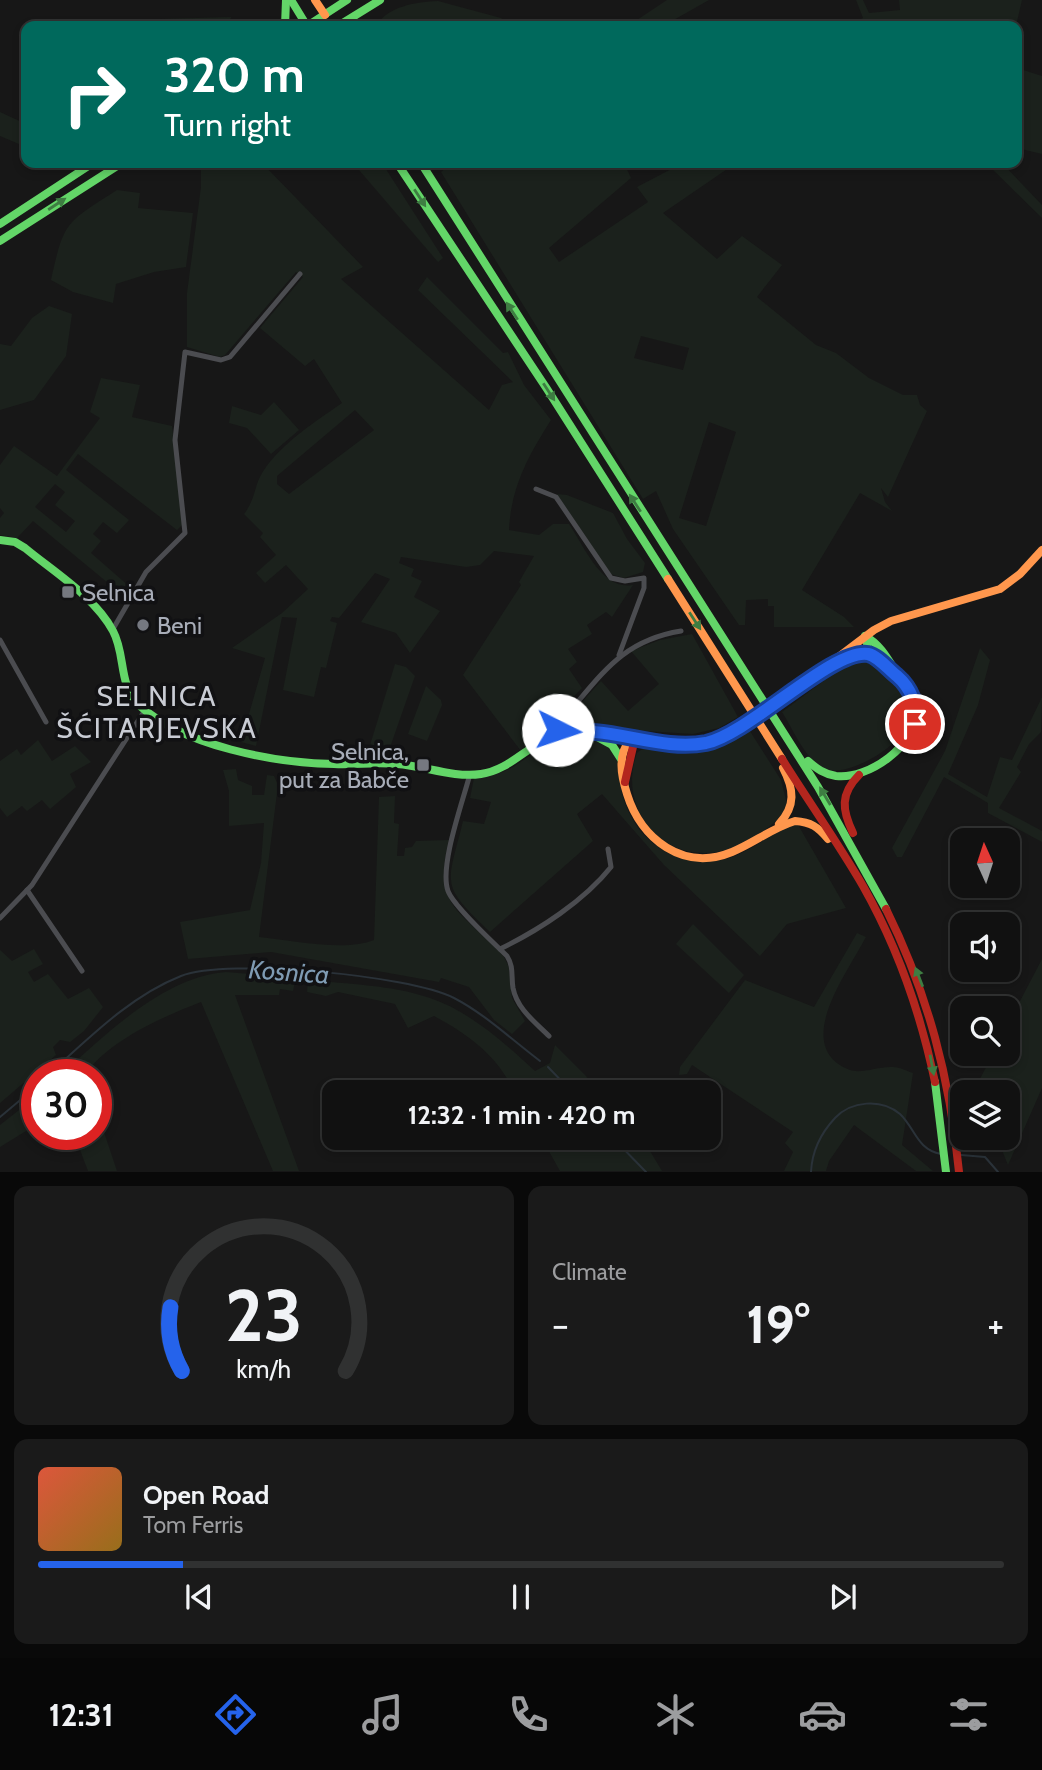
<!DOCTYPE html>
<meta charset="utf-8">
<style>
:root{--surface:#111;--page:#1a1a1a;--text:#f1f3f6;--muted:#9c9d9f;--line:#303131;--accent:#2563eb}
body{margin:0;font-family:Cabin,sans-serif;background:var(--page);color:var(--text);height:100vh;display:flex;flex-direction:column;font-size:26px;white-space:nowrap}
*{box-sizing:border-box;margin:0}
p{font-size:23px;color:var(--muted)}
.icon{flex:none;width:38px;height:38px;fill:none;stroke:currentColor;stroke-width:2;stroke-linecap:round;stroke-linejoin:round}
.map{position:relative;height:1172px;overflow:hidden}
.drawer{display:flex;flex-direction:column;gap:14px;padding:14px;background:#090909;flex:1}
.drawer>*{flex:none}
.hud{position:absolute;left:21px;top:21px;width:1001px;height:147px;border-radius:14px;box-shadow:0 4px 10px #0003,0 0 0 2px var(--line);background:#00695c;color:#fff;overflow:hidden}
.needle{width:46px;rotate:357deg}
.fabs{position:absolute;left:950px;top:828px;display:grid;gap:14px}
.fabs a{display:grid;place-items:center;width:70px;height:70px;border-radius:14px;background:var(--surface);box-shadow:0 4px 10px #0003,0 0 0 2px var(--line);font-size:35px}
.speed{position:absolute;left:21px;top:1059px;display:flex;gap:14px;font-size:35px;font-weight:700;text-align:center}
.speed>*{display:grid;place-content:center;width:91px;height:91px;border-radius:50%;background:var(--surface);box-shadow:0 4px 10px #0003,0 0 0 2px var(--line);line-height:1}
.speed .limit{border:10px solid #d22;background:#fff;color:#111}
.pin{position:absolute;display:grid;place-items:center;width:60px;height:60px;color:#fff;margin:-30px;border:4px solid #fff;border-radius:50%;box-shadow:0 2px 7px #0007}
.me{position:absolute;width:77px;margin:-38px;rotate:94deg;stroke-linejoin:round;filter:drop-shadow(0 0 5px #0008)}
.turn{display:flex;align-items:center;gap:24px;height:147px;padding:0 28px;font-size:32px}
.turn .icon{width:91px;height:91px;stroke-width:2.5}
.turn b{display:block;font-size:49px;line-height:60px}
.big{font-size:52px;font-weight:800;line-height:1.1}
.drawer .tile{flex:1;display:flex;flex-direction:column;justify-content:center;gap:10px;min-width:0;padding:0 24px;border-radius:14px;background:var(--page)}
.drawer .dial{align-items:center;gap:0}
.dial svg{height:182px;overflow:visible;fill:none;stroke:var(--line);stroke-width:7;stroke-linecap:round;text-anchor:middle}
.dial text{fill:var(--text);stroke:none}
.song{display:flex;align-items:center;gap:21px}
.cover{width:84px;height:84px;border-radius:10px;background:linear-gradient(135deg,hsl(10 70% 55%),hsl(40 70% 35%))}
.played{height:7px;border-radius:4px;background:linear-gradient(90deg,var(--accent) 15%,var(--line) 15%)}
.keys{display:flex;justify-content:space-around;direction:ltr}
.heat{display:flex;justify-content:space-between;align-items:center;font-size:38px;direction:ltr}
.drawer .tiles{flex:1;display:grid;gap:14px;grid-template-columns:1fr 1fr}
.tile:last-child{grid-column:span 2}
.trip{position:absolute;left:322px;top:1080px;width:399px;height:70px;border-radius:14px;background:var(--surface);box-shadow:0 4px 10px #0003,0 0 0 2px var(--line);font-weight:800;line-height:70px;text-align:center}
.tabs{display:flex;height:112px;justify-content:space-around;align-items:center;background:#070707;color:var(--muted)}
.tabs .icon{width:49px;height:49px}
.tabs .on{color:var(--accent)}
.tabs b{font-size:32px;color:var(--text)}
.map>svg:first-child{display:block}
</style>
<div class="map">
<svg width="1042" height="1172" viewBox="0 0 1042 1172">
<rect width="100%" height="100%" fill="#171717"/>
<g fill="#1b211c" fill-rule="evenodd">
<polygon points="667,0 709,0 663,26 628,26"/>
<polygon points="856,0 863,0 869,13 900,10 899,0 1022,0 1016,26 847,26 863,18"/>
<path d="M 438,1 L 501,18 L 510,26 L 376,26 C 388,6 416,2 438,1 Z"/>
<polygon points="231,17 229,26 88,26 88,21"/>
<polygon points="1017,68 1042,76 1042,154 1017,148"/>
<polygon points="0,112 26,124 26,147 0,136"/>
<path d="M 201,163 L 266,163 L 263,164 L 363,267 L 341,279 L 489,410 L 502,385 L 513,382 L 418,290 L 427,277 L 503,353 L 508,352 L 524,385 L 551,420 C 528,456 511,487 509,530 L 539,535 L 553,524 L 569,524 C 584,546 602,591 633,585 L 612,617 L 606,612 L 587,625 L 592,634 L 568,649 L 577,662 L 569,669 L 582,688 L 521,751 L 463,675 L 521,585 L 519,582 L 534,556 L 494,551 L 480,565 L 466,567 L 401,557 L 399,563 L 414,569 L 411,576 L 422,581 L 414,597 L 440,611 L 410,653 L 396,633 L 361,622 L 390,579 L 375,573 L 339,618 L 332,617 L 330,621 L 337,623 L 326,668 L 321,667 L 314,697 L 283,690 L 297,618 L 282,617 L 256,746 L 241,742 L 265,658 L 232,648 L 282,613 L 308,589 L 286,565 L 265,583 L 256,573 L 276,555 L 260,537 L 263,533 L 244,514 C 256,499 254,484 264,470 C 283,442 315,422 342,403 L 314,359 L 305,366 L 260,328 L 303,277 L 296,272 L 225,355 L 220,357 L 187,347 L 187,293 L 201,187 ZM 355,410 L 374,430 L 289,494 L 277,484 L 277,476 Z"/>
<polygon points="353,163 382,163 443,258 438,262"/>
<path d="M 445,163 L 624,163 L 631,178 L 549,248 L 559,262 L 648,202 L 637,187 L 683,163 L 736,163 L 663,213 L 717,259 L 742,236 L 782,265 L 757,297 L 816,345 L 836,353 L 869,378 L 903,395 L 917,395 L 920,405 L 927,411 L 888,497 L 881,488 L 885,502 L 892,511 L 860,493 L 802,590 L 844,617 L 854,627 L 774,627 L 774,606 L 768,606 L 768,599 L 746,600 L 745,625 L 739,625 L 673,529 L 656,491 L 643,499 L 441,172 L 447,167 ZM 641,336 L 689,348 L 683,370 L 634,358 ZM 709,422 L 736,432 L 706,526 L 679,518 Z"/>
<polygon points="986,163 1002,163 1042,205 1042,218"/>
<path d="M 117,190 L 140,193 L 138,208 L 193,213 L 186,267 L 154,272 L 116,284 L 113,303 L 73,292 L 51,280 C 64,220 66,223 117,190 Z"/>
<polygon points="49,306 72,314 66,356 34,400 0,410 0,344 11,346 32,318"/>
<path d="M 101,378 L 140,385 L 132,417 L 172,426 L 184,523 L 177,530 L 78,454 L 66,470 L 129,520 L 117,533 L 103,522 L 93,534 L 101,541 L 91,553 L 131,588 L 125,597 L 33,521 L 17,538 L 0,535 L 0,518 L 4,513 L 0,508 L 0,465 L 14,446 L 57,476 L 100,418 L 90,412 ZM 55,484 L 65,492 L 55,505 L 75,521 L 66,532 L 35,507 Z"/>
<polygon points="274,402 299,430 271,454 247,428 229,423 232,406 261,415"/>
<polygon points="557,494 567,495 613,513 627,539 645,563 643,572 624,578 610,574"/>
<polygon points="692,634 738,717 719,728 693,734 565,726 565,721 601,681 628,711 659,684 631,651 660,640"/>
<polygon points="980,648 990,660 978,705 948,774 987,797 1000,757 1012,760 1042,697 1041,732 1029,744 1017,767 1021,772 999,808 1042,831 1042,842 988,813 988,803 944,777 902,857 897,857 892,848 945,751"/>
<path d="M 864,657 C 877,661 885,670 894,680 C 905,690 914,708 908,724 C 901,746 845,780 823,768 C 805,759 793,729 782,712 L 846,664 Z"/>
<polygon points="395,664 406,667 415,676 387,756 366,758"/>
<polygon points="426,686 441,700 442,705 427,741 408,734"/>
<path d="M 748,728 L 781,780 L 788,808 C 769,831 735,854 704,853 C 652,853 619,801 637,753 C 652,739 687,753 708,749 C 723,746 735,737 748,728 Z"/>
<path d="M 574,736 C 590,737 607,741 616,755 C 623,766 619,785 623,797 C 636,841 675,868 721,860 C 748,855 771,832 797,823 L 846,908 L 787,924 L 760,956 L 664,865 L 602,794 L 577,814 L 593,841 L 490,932 C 439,883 447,887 463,821 L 484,824 L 491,802 L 470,798 L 474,778 C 523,776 534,739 574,736 Z"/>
<polygon points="38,740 52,761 75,746 91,762 70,774 76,787 50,809 42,800 27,811 22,806 7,817 0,808 0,761 17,749 21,755"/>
<path d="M 236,769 L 238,780 L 252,786 L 252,795 L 264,795 L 267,775 L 274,776 L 278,785 L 259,937 C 291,940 345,952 374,940 L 379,797 L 395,796 L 394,823 L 399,824 L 397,856 L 404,856 L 405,848 L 412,847 L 416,841 L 449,840 C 431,910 464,911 504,957 L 509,967 L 512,998 L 525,1021 L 512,1034 L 494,1020 L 469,987 L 441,978 L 439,982 L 271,952 L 188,959 L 180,922 L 250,910 L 261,863 L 264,823 L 229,826 L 229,791 L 223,770 Z"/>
<polygon points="693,924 744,975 729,993 676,944"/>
<path d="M 857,933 L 866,937 C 848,972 790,1047 850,1070 C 862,1074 879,1066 893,1067 C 899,1067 907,1071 913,1073 L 902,1145 L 933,1171 L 916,1171 L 854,1125 L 829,1161 L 826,1171 L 784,1171 L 793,1152 L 785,1143 L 793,1132 L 692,1065 L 687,1074 L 679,1075 L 680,1067 L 745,980 L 814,1007 Z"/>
<polygon points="34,949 43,964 28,972 34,982 48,974 68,999 89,988 103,1007 84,1031 70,1042 60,1040 53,1047 56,1055 0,1103 0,950 12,961"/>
<polygon points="1042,959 1042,1088 1008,1165 997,1138 1008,1138 1008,1092 973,1092 993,1054 1008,1054 1008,1024"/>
<path d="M 226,972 L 296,978 L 293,991 L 280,989 L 279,995 L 235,995 L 299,1171 L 273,1171 L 201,1002 C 160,1018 112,1039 85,1074 L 61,1074 C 107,1034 163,977 226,972 Z"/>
<path d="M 308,980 C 348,984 392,985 430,998 C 469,1011 505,1043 535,1071 L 550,1063 L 555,1045 L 586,1076 L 598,1092 L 514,1092 C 499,1057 468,1034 434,1016 L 408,1028 L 395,1004 L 338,992 L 326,996 L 307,992 Z"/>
<polygon points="37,1096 37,1119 26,1131 0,1147 0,1125"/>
<polygon points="96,1108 117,1171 88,1171 74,1134 96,1134"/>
<polygon points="530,1138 642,1138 662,1171 560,1171 546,1146 537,1150 532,1147"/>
</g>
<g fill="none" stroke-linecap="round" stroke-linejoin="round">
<g stroke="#2a3239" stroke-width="2">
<polyline points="548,1067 572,1092"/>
<path d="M 49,1074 C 88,1039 130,996 181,976 C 228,958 408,975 454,998 C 485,1014 512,1040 540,1061"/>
<polyline points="0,1117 37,1086"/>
<polyline points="613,1138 646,1172"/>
<polyline points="961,1155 985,1157 998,1172"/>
<path d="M 811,1172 C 812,1151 821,1133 835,1118 C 851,1101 881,1098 900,1114 C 915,1128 917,1150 941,1154"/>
</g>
<g stroke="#4b4c50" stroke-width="5">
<polyline points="536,489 556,497 611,578 625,581 644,578 644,588 619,655"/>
<polyline points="113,629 146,572 185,533 175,440 185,352 221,360 230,357 300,274"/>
<polyline points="0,640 46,722"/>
<path d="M 558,734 L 561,721 C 600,678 619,641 681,631"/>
<path d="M 470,774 C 463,801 439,866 448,891 C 454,907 493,942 507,956 C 514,967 511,976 513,988 C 517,1009 535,1022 549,1036"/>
<polyline points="27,890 82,971"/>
<polyline points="0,918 32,885 145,710"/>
<path d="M 500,949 C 539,930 584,901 611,867 L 608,849"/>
</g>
<g stroke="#63d668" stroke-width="8">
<polyline points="291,0 307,26"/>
<polyline points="285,26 286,0"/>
<polyline points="307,26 347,0"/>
<polyline points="338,26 380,0"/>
<polyline points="397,163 547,389 668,579"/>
<polyline points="421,163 818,787 886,909"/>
<polyline points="0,224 93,163"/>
<polyline points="0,241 122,163"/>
<path d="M 0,540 L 15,542 L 25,548 C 54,572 95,597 113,631 C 126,655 118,685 139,705 C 183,746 275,763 334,764 C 355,765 376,762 397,764 C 425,766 453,778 481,774 C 510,770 529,744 556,735"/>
<polyline points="865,636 869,651 892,672"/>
<polyline points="588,732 612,745 621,759"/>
<path d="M 808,761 C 817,769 824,774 836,776 C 868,780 918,745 916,710 C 915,696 904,683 896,672 C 888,659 880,644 865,636"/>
<polyline points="935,1082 946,1172"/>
</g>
<g stroke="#ff974d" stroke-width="8">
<polyline points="315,0 325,15"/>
<polyline points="668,579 782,759"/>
<polyline points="832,664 860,654 874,656"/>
<polyline points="783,699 874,630 891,621 1000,589 1020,574 1042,550"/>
<path d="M 631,738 C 617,755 621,775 627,794 C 641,839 683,872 732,852 C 754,843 772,828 795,821 C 811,822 818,827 828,839"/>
<path d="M 779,824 C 796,806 794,789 783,768"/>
</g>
<g stroke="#b3261e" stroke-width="8">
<path d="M 556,735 C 612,718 663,758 725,736"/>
<path d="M 782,759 C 809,802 838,843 863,886 C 897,946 921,1015 935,1082"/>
<polyline points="625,782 635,738"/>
<path d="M 853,833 C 842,810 840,794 859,775"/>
<path d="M 886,909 C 928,994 950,1078 959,1172"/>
</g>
<polyline stroke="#ff974d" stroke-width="8" points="725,736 783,699"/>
</g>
<defs><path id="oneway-solid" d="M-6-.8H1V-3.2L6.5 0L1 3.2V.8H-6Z" transform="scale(1.75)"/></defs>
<g fill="#3e7d42">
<use href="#oneway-solid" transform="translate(420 198) rotate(57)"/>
<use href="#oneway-solid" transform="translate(57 204) rotate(-33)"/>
<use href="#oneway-solid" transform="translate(512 311) rotate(-123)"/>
<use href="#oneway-solid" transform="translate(549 392) rotate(57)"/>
<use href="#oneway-solid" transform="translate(635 503) rotate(-123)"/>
<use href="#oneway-solid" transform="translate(695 621) rotate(57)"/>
<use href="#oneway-solid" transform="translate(825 796) rotate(-121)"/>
<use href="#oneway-solid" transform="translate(919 977) rotate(-111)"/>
<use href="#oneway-solid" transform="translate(932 1065) rotate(79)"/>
</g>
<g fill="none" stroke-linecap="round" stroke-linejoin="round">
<defs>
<path id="route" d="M 558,730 L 558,734 C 607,723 657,752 706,743 C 749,734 833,648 868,654 C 878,656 889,670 897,676 C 911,688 918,706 915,724"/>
</defs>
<use href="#route" stroke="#184099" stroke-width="18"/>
<use href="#route" stroke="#2563eb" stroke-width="12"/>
</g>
<g fill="#757880" stroke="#111113" stroke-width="2.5">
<rect x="61" y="585" width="14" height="14" rx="3.5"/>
<circle cx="143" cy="625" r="7"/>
<rect x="416" y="758" width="14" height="14" rx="3.5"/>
</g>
<g text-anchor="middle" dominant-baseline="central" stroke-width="7" stroke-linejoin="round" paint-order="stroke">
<g font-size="24" fill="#a8adb8" stroke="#111113" text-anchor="start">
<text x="82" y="592">Selnica</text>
<text x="157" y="625">Beni</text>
<text x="409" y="751" text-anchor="end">Selnica,<tspan x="409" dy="28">put za Babče</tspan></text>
</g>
<g font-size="26" font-style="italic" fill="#7f9bb3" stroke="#111113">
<text transform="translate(289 972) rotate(4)">Kosnica</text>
</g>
<g font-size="28" letter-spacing="2" fill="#c9ccd4" stroke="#111113">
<text x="157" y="696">SELNICA<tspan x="157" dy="32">ŠĆITARJEVSKA</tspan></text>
</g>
</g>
</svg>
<div class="fabs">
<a><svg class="needle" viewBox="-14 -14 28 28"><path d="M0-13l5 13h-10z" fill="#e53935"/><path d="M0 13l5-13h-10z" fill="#9c9d9f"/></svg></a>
<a><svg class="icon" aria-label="sound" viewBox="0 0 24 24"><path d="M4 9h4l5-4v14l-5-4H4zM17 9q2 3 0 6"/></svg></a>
<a><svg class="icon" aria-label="search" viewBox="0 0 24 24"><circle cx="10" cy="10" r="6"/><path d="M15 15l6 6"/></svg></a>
<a><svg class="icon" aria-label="layers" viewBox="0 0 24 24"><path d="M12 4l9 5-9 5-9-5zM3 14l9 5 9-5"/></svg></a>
</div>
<div class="speed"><div class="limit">30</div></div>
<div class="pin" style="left:915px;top:724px;background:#d93025"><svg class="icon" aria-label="arrive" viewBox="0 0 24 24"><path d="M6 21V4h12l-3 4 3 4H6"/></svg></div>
<svg class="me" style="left:558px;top:730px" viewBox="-20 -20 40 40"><circle r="19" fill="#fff"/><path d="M0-13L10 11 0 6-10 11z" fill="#2563eb"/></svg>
<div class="trip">12:32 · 1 min · 420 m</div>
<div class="hud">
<div class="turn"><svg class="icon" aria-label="right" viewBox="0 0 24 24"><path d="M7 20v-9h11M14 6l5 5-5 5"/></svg><div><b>320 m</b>Turn right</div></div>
</div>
</div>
<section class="drawer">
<div class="tiles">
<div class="tile dial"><svg viewBox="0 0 100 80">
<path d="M14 69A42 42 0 1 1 86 69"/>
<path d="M14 69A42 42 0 0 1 9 41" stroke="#2563eb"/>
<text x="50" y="56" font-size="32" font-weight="700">23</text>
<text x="50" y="72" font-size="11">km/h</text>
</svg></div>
<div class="tile"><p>Climate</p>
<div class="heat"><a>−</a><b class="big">19°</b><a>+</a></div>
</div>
<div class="tile">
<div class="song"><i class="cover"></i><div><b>Open Road</b><p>Tom Ferris</p></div></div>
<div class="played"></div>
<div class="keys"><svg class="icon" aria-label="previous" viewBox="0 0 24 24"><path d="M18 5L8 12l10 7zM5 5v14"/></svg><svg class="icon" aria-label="pause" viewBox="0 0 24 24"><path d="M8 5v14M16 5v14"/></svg><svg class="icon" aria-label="next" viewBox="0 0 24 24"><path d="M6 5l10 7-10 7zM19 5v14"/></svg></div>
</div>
</div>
</section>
<nav class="tabs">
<b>12:31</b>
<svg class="icon on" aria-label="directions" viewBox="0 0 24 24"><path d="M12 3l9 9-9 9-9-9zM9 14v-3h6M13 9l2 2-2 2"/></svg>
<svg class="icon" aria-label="music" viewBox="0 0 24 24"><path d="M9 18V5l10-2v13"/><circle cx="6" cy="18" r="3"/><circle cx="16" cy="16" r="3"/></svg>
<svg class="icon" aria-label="phone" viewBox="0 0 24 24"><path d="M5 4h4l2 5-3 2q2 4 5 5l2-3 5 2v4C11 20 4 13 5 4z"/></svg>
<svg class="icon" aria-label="climate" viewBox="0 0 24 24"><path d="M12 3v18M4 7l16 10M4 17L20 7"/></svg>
<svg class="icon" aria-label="car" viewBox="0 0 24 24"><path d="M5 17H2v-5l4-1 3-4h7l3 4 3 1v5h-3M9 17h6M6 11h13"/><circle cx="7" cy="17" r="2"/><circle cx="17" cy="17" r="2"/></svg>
<svg class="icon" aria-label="filters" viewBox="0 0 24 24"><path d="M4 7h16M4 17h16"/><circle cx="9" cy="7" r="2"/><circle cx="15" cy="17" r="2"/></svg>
</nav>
